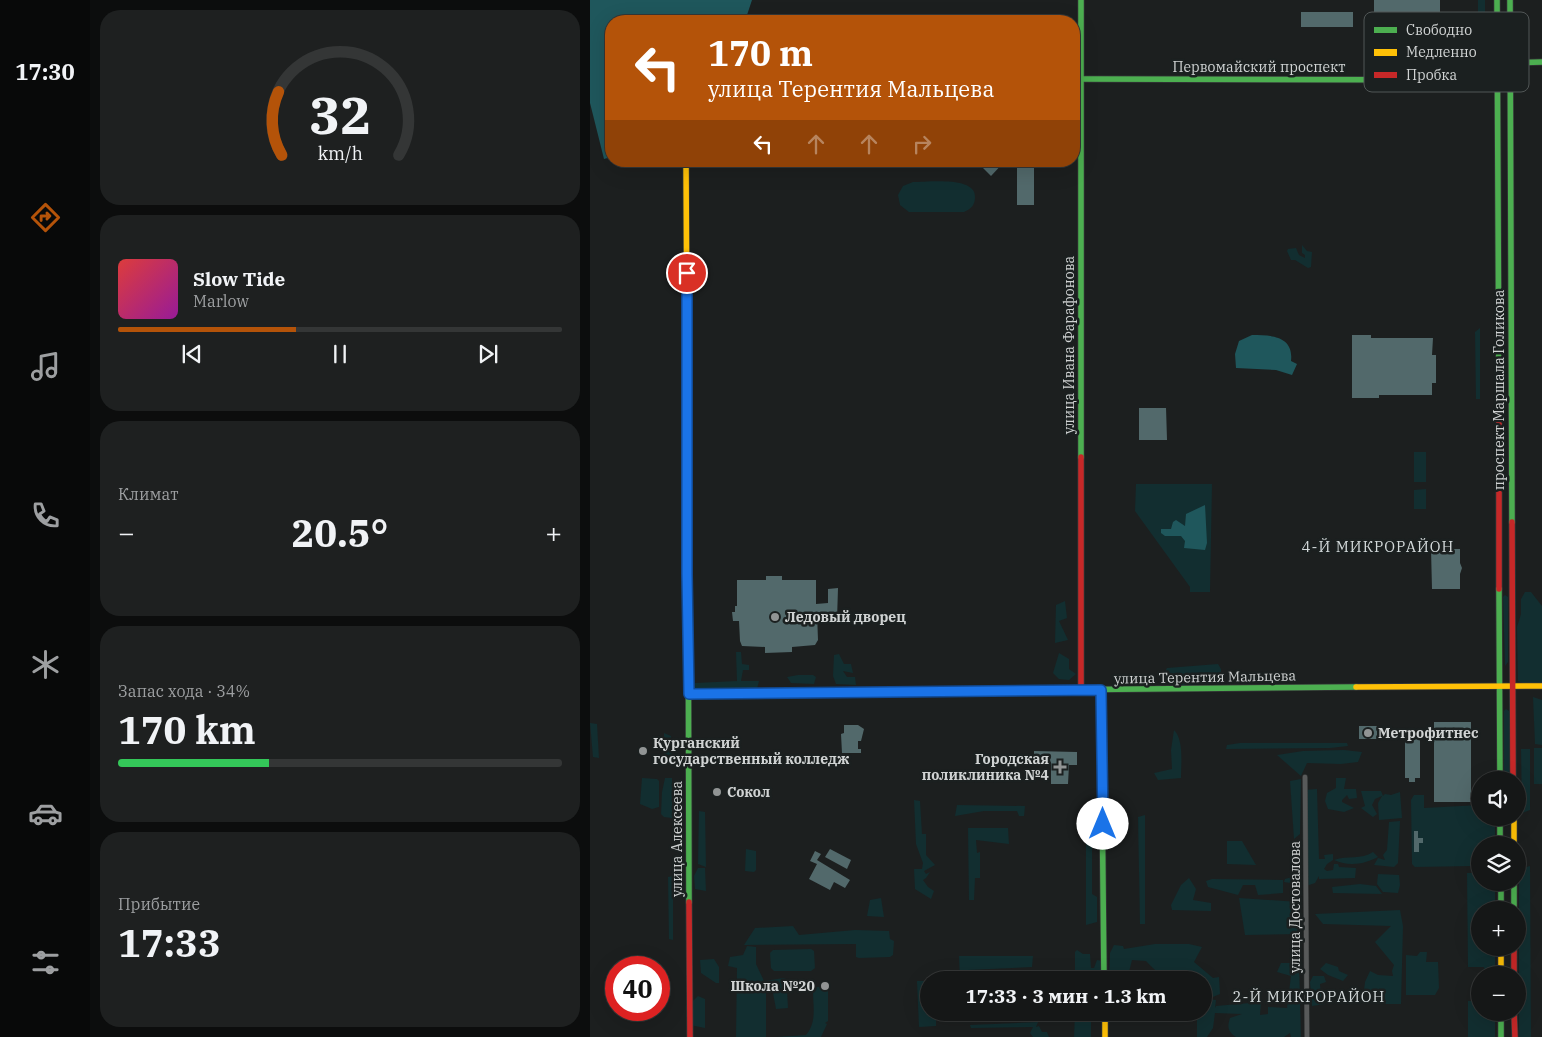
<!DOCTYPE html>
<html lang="ru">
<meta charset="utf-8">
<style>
:root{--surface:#151717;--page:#1e2020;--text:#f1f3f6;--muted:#9d9fa1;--line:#343636;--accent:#b45309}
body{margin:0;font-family:"IBM Plex Serif",serif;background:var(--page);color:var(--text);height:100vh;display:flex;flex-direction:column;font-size:19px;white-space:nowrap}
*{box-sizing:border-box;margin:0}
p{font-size:16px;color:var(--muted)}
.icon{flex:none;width:28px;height:28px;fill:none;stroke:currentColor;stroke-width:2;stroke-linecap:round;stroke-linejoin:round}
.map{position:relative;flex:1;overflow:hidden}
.side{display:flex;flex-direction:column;gap:10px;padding:10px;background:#0c0d0d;width:500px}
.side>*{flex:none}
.hud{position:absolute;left:15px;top:15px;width:475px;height:152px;border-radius:20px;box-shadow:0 5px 20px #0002,0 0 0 1px var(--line);background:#b45309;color:#fff;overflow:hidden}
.fabs{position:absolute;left:881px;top:771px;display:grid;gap:10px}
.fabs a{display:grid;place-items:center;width:55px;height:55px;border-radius:50%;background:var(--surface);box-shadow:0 5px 20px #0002,0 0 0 1px var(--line);font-size:25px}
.speed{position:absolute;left:15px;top:956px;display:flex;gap:10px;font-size:25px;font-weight:700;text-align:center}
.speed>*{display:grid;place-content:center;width:65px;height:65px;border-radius:50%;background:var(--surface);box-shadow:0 5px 20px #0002,0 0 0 1px var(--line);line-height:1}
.speed .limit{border:8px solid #d22;background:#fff;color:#111}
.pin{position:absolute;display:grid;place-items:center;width:42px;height:42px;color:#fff;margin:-21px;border:2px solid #fff;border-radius:50%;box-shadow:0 1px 5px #0007}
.me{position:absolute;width:55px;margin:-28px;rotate:0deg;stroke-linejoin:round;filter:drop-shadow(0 0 4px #0008)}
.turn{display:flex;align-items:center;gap:18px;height:105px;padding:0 20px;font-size:22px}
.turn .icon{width:65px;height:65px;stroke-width:2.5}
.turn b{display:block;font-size:35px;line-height:42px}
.lanes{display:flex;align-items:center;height:48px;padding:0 20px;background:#0003;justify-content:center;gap:25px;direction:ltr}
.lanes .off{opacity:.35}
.big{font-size:38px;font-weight:800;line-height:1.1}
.side .card{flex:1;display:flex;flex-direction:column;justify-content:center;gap:8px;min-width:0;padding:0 18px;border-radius:20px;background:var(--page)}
.side .dial{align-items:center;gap:0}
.dial svg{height:130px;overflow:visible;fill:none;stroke:var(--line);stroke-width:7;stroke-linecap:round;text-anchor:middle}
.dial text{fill:var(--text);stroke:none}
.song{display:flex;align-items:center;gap:15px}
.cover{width:60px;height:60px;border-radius:8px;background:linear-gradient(135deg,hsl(0 70% 55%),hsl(300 70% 35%))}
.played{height:5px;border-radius:2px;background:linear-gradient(90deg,var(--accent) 40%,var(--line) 40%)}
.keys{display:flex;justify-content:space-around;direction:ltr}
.heat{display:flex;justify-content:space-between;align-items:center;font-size:28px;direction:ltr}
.charge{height:8px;border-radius:4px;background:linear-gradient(90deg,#34c759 34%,var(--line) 0)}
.trip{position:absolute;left:330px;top:971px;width:292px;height:50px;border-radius:25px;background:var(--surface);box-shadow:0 5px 20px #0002,0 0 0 1px var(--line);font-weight:800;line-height:50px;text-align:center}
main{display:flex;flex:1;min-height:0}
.dock{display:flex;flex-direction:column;width:90px;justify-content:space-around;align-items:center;background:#080909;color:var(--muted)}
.dock .icon{width:35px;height:35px}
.dock .current{color:var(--accent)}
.dock b{font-size:22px;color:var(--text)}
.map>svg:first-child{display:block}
</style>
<main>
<nav class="dock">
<b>17:30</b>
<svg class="icon current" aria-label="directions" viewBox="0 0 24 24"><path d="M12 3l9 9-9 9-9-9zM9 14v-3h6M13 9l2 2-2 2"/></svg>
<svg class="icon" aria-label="music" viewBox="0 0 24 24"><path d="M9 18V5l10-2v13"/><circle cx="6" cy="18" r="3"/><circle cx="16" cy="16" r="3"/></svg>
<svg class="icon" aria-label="phone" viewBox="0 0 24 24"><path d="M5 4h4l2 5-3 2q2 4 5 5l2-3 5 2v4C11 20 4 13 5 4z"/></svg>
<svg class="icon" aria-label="climate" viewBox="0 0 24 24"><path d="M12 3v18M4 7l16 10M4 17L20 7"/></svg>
<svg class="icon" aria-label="car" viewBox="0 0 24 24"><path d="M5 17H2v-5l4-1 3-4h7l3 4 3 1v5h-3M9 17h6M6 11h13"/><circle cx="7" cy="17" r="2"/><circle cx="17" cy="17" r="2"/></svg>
<svg class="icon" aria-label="filters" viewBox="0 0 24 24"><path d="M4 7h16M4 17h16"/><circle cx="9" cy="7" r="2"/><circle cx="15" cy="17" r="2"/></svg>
</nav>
<section class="side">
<div class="card dial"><svg viewBox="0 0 100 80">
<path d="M14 69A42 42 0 1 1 86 69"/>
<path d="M14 69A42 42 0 0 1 12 30" stroke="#b45309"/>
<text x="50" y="56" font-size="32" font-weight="700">32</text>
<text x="50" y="72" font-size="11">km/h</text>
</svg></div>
<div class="card">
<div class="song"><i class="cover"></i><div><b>Slow Tide</b><p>Marlow</p></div></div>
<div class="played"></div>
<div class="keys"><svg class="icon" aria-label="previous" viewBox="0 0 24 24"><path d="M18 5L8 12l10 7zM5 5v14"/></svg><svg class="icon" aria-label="pause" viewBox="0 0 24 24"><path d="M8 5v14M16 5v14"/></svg><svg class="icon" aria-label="next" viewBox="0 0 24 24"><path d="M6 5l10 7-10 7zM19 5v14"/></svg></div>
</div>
<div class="card"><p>Климат</p>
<div class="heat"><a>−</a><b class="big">20.5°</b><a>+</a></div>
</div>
<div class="card"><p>Запас хода · 34%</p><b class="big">170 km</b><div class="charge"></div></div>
<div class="card"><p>Прибытие</p><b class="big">17:33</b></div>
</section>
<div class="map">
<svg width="952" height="1037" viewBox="0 0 952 1037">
<rect width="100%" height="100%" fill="#1c1f1f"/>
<g fill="#122e30">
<polygon points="888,0 895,0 895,51 888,48"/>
<path d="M 323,182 C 338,182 386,176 385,197 C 385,205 381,209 374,212 L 319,212 L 310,205 L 308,195 L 313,186 Z"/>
<polygon points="712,245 717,251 722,252 721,267 718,268 705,260 701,260 697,251 698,249 706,248 709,255 715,258 715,255 712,253"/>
<polygon points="890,328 890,399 886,399 885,332"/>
<rect x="824" y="452" width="12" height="30"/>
<polygon points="546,484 622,484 620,592 600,592 600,587 545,511"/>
<polygon points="836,489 836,509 824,509 824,490"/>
<polygon points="935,592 941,592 952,606 952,683 932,683 928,681 927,627 931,614 931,599"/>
<polygon points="915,595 918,597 918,662 915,666 913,597"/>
<polygon points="475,601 477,618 469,621 478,640 465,643 466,605"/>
<polygon points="146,652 151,652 152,664 159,665 159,670 153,670 151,681 169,681 167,689 105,690 105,683 147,681"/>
<polygon points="469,653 479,659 479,669 486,674 479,680 469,679 463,673"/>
<polygon points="249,654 254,664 261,664 263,673 253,671 257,677 265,677 266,685 246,684 243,676 244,655"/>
<path d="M 628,664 L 631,669 L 631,678 C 609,685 591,689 570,681 L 577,668 Z"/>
<polygon points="208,675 223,675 226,677 224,684 201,683 197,677"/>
<polygon points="943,697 952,700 952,745 945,744"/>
<polygon points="916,709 919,711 919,780 914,780 914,711"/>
<polygon points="0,723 7,724 9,758 3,757"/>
<path d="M 584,730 C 594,740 591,764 591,778 L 568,780 L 564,773 L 582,769 L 581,750 Z"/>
<polygon points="74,733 81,736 82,763 74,762"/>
<polygon points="650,743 757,743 758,746 740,748 636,749 637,745"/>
<rect x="944" y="748" width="8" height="36"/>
<polygon points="931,749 940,749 940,810 932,813"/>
<polygon points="754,750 772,752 768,762 751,764 717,763 711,776 687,755 713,751"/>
<polygon points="52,778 67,779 69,781 69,807 62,809 50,804"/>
<polygon points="75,778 82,778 82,818 74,817 71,814 72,792"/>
<polygon points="746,778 756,778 754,789 766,789 767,798 759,799 757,795 752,800 752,802 764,808 754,812 738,809 735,801 737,793 746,788"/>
<polygon points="711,779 710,834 704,839 700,781"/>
<polygon points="727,789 729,859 735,859 734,855 743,854 743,860 737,864 734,869 737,871 743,870 744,864 748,864 749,867 766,868 765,878 729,879 729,876 725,883 716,886 715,790"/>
<polygon points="771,791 791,791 793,796 795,794 801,795 810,792 812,818 789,820 788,803 792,796 785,799 782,805 787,814 783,817 771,808 775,806"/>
<polygon points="824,795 834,795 834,808 890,805 890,818 905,818 905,845 890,845 890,882 905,883 905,910 890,910 890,948 905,948 905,975 895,975 894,967 878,967 877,873 884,873 884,866 825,867 822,864 821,800"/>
<polygon points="324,800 330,801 332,834 336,834 336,855 345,865 334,871 336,874 340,872 336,878 333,880 338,887 344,891 341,899 325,889 324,869 332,869 333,863 326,844"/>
<polygon points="367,805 435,806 434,816 429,816 427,811 394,811 365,816"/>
<polygon points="109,811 115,812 116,867 108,864"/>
<polygon points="555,815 555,924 550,924 548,817"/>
<polygon points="496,819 502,820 502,894 507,897 507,922 496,925"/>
<polygon points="810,821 808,863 804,867 784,865 788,858 795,860 793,855 797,850 799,822"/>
<polygon points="378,828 418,828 419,844 386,840 387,853 390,852 390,878 385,878 384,900 379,900"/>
<polygon points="637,841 652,841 666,865 637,864"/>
<polygon points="704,847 710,847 710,879 706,884 694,882 695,879 702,877"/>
<polygon points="156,849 166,851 166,870 164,872 155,871"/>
<path d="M 783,852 L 788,857 C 775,864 759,867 744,860 C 758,855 771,860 783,852 Z"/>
<polygon points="940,866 941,1037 929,1037 929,869"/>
<polygon points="108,868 115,868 116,891 105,889 104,876"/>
<polygon points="788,874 809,875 810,885 808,893 793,892 787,884"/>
<polygon points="83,876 83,940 79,939 78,877"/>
<polygon points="599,878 606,889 603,900 621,903 621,911 582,910 581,905 591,885"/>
<polygon points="622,879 693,880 693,893 668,895 665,885 653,885 648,895 618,887 616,881"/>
<polygon points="770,884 786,886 792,894 743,893 742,887"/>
<polygon points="291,898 294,917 277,916 280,900"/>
<polygon points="649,898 709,902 711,934 655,935"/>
<polygon points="810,910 813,926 811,1004 782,1004 782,1000 786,998 774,991 775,982 780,971 788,975 803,976 802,971 804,965 785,942 801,926 733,924 725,914"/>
<polygon points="203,926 209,935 265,930 299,931 300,939 304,941 303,955 300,957 269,958 266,957 266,944 154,945 165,928"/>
<path d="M 565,944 L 599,944 L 612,947 L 604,962 L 623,978 L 629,977 L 630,994 L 618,999 L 626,1000 L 625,1008 L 626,1006 L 671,1002 L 670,1015 L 678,1014 L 678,1007 L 697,1008 L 701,976 L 687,972 L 691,963 L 709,963 L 711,1037 L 701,1037 L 700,1033 L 694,1037 L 646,1037 C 638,1032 637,1027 640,1018 L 652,1014 L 625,1013 L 623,1028 L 617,1037 L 607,1037 L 607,1013 L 614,1012 L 614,980 C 586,980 576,983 556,961 L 542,960 L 537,980 L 519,980 L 520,953 L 524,945 L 533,946 L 534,949 Z"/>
<polygon points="157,946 166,947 166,964 174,981 194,978 203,982 197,990 198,1008 186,1009 183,993 176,992 176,1037 146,1037 147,968 138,966 140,957 153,955"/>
<polygon points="221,949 224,951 225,968 221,971 184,971 181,968 180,953 183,950"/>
<polygon points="487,950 493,954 500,954 501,968 504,968 507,960 512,961 512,980 485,980 485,952"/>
<polygon points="830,952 837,952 836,962 848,962 849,988 845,995 816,995 816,955 827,956"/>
<polygon points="369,956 443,956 442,967 378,970 378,980 370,980"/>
<polygon points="124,959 129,967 129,983 126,983 111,973 110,960"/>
<polygon points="736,963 748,967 749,971 758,975 753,981 738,975 730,969"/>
<polygon points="723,976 734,976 736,982 730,984 731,995 729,1001 735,1004 722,1006 720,982"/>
<polygon points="327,981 339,981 339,1012 346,1013 346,1026 329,1027"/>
<path d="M 225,987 L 234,987 L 238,989 L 238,1021 L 235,1023 L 237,1024 L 231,1037 L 186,1037 L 216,1035 C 227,1022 223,1007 223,990 Z"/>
<polygon points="108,996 115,999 115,1028 100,1025 103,1001"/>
<polygon points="878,1001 886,1001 886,1007 890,1007 890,1012 905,1013 905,1037 878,1037"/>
<polygon points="485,1013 501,1013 501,1037 484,1037"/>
<polygon points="448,1022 446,1027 449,1026 452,1032 457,1032 459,1037 443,1037 440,1033 443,1027 381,1028 380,1025"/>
</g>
<g fill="#1f575c">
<polygon points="0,0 162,0 155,21 21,21 21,157 14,159 0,103"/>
<path d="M 662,335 C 681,335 704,336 701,361 L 707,364 L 702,375 L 686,370 L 646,368 L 645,354 L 649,341 Z"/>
<polygon points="615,505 617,543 615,550 594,548 595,541 591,536 575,536 571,533 571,529 581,529 583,522 586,520 595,526 596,514"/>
</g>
<g fill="#52696b">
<polygon points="784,0 850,0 850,28 784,27"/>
<rect x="711" y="12" width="52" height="15"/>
<polygon points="386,161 415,161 401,176"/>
<rect x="427" y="161" width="17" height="44"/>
<polygon points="762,335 781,335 781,338 843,338 842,355 846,355 846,383 842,383 842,395 789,395 789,398 762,398"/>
<polygon points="549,408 576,408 577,440 549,440"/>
<polygon points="841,549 870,549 870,563 872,568 870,574 870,589 842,589"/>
<polygon points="176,576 192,576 192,580 226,580 226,604 238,603 238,589 248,588 247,620 238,621 238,612 227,613 228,640 225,645 202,647 202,652 175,653 175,647 152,646 150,641 149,621 143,621 142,612 145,612 145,606 147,606 147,580 176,580"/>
<rect x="844" y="722" width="37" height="80"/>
<polygon points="254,725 268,725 274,729 271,741 268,741 268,749 271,749 271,753 252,753 251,734 254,733"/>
<rect x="769" y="726" width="18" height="13"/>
<polygon points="815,737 830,737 830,778 825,778 825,782 819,782 819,778 815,778"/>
<polygon points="444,751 487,752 487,765 479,765 478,784 461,784 461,765 444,765"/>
<polygon points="824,831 828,831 828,838 833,838 833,843 829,843 829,852 824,852"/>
<polygon points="240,849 261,860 257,869 235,857"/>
<polygon points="225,851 231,854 227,860 260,880 255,888 244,882 240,890 219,879 227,864 220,861"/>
</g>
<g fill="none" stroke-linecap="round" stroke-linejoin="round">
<defs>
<polyline id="street" points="715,777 717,1037"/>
<g id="fast">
<polyline points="491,0 491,457"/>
<polyline points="907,0 909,399"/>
<polyline points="920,0 922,522"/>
<polyline points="907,63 952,62"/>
<polyline points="491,79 920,80"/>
<polyline points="98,514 99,902"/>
<polyline points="909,589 910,780"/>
<polyline points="511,690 514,980"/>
<polyline points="337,691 766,687"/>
<polyline points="910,818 910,845"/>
<polyline points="911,882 911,910"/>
<polyline points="924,882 924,910"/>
<polyline points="911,1012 911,1037"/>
</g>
<g id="slow">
<polyline points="96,161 98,514"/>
<polyline points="766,687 952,686"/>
<polyline points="924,818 924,845"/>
<polyline points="911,948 911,975"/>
<polyline points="515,1012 515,1037"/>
</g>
<g id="jam">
<polyline points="909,399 909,589"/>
<polyline points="491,457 491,691"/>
<polyline points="922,522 923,780"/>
<polyline points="99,694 337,691"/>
<polyline points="99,902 100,1037"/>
<polyline points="924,948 924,975"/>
<polyline points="924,1012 925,1037"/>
</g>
</defs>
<use href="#street" stroke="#363939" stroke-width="5.5"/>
<use href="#fast" stroke="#363939" stroke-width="7"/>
<use href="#slow" stroke="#363939" stroke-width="7"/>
<use href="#jam" stroke="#363939" stroke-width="7"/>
<use href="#street" stroke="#585a5a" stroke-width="4.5"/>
<use href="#fast" stroke="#4caf50" stroke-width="5.5"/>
<use href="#slow" stroke="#ffc107" stroke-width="5.5"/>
<use href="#jam" stroke="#c62828" stroke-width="5.5"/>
</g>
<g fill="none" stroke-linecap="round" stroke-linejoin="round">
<defs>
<polyline id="route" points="97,273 97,574 99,694 511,690 513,824"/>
</defs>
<use href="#route" stroke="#114b97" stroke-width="12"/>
<use href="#route" stroke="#1a73e8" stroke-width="9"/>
</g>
<g fill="#919494" stroke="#1b2020" stroke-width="2">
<circle cx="185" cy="617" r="5"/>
<circle cx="778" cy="733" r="5"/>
<circle cx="53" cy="751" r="5"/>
<path d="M467.5 759.5h5v5h5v5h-5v5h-5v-5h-5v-5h5z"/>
<circle cx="127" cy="792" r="5"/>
<circle cx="235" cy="986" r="5"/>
</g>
<g text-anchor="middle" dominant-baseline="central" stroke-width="5" stroke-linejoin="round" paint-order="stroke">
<g font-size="14" fill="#d0d3d3" stroke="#1b2020">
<text x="669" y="67">Первомайский проспект</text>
<text transform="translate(479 345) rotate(-90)">улица Ивана Фарафонова</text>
<text transform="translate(909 390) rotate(-90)">проспект Маршала Голикова</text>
<text transform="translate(615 677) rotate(-1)">улица Терентия Мальцева</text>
<text transform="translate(87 839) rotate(-90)">улица Алексеева</text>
<text transform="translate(705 907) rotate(-90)">улица Достовалова</text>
</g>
<g font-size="14" font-weight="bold" fill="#d0d3d3" stroke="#1b2020" text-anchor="start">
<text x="195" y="617">Ледовый дворец</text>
<text x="788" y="733">Метрофитнес</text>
<text x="63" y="743">Курганский<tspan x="63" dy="16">государственный колледж</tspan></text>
<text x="459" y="759" text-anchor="end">Городская<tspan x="459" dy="16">поликлиника №4</tspan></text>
<text x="137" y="792">Сокол</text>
<text x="225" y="986" text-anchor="end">Школа №20</text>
</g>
<g font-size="15" letter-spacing="1" fill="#d4dadb" stroke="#1b2020">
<text x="788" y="546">4-Й МИКРОРАЙОН</text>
<text x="719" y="996">2-Й МИКРОРАЙОН</text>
</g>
</g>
<rect x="774" y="12" width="165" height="80" rx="8" fill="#1b2020" stroke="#515656" stroke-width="1"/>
<rect x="784" y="27" width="23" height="6" fill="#4caf50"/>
<rect x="784" y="49" width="23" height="7" fill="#ffc107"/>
<rect x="784" y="72" width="23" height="6" fill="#c62828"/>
<g font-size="14" fill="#d0d3d3">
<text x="816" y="35">Свободно</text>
<text x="816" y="57">Медленно</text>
<text x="816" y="80">Пробка</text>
</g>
</svg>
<div class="fabs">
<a><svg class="icon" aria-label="sound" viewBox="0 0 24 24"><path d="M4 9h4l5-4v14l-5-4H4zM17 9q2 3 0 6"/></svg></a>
<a><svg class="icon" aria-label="layers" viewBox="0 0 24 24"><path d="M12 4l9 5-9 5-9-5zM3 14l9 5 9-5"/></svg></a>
<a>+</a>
<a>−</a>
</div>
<div class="speed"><div class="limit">40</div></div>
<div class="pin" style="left:97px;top:273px;background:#d93025"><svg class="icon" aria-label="arrive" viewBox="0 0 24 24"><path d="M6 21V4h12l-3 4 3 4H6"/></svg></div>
<svg class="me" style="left:513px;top:824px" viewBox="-20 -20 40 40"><circle r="19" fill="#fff"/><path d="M0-13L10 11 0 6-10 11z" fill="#1a73e8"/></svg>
<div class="trip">17:33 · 3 мин · 1.3 km</div>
<div class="hud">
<div class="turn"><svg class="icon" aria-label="left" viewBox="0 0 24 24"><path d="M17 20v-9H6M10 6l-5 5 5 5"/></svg><div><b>170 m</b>улица Терентия Мальцева</div></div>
<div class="lanes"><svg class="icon" aria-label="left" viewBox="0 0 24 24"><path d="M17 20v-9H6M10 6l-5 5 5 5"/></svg><svg class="icon off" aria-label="ahead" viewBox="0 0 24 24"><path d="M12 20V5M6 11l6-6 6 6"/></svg><svg class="icon off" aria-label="ahead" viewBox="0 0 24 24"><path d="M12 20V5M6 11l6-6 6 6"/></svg><svg class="icon off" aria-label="right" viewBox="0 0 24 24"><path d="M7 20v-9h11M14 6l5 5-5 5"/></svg></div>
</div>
</div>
</main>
